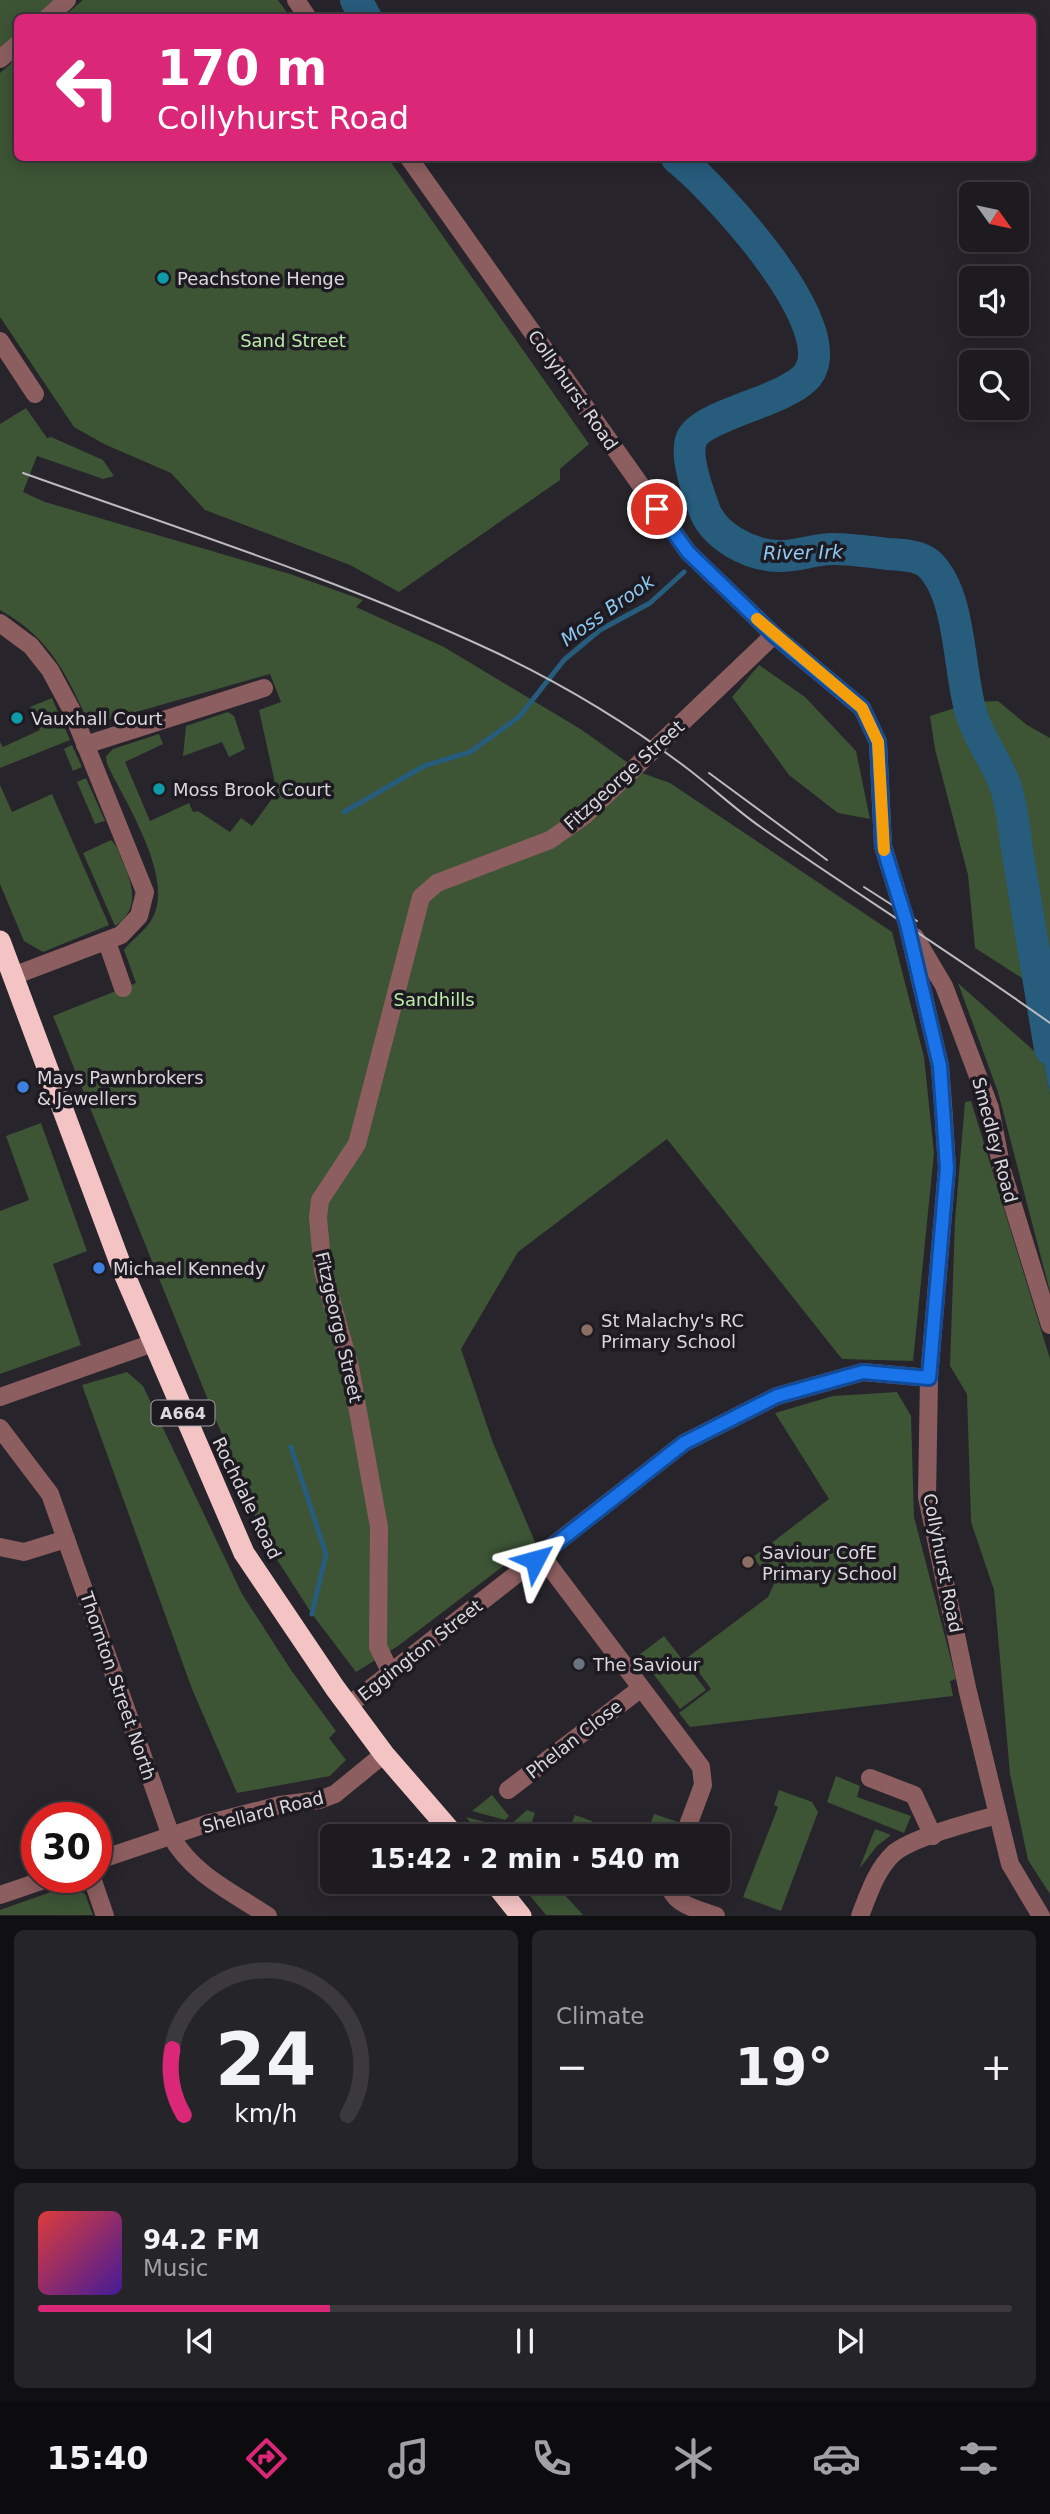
<!DOCTYPE html>
<meta charset="utf-8">
<style>
:root{--surface:#1d1b20;--page:#252429;--text:#f1f3f6;--muted:#a0a1a5;--line:#3b393e;--accent:#db2777}
body{margin:0;font-family:"DejaVu Sans",sans-serif;background:var(--page);color:var(--text);height:100vh;display:flex;flex-direction:column;font-size:26px;white-space:nowrap}
*{box-sizing:border-box;margin:0}
p{font-size:23px;color:var(--muted)}
.icon{flex:none;width:38px;height:38px;fill:none;stroke:currentColor;stroke-width:2;stroke-linecap:round;stroke-linejoin:round}
.map{position:relative;height:1916px;overflow:hidden}
.sheet{display:flex;flex-direction:column;gap:14px;padding:14px;background:#100f12;flex:1}
.sheet>*{flex:none}
.banner{position:absolute;left:14px;top:14px;width:1022px;height:147px;border-radius:10px;box-shadow:0 4px 18px #0003,0 0 0 2px var(--line);background:#db2777;color:#fff;overflow:hidden}
.needle{width:46px;rotate:123deg}
.buttons{position:absolute;left:959px;top:182px;display:grid;gap:14px}
.buttons a{display:grid;place-items:center;width:70px;height:70px;border-radius:10px;background:var(--surface);box-shadow:0 4px 18px #0003,0 0 0 2px var(--line);font-size:35px}
.speed{position:absolute;left:21px;top:1802px;display:flex;gap:14px;font-size:35px;font-weight:700;text-align:center}
.speed>*{display:grid;place-content:center;width:91px;height:91px;border-radius:50%;background:var(--surface);box-shadow:0 4px 18px #0003,0 0 0 2px var(--line);line-height:1}
.speed .limit{border:10px solid #d22;background:#fff;color:#111}
.pin{position:absolute;display:grid;place-items:center;width:60px;height:60px;color:#fff;margin:-30px;border:4px solid #fff;border-radius:50%;box-shadow:0 2px 7px #0007}
.me{position:absolute;width:77px;margin:-38px;rotate:51deg;stroke-linejoin:round;filter:drop-shadow(0 0 5px #0008)}
.turn{display:flex;align-items:center;gap:24px;height:147px;padding:0 28px;font-size:32px}
.turn .icon{width:91px;height:91px;stroke-width:2.5}
.turn b{display:block;font-size:49px;line-height:60px}
.big{font-size:52px;font-weight:700;line-height:1.1}
.sheet .widget{flex:1;display:flex;flex-direction:column;justify-content:center;gap:10px;min-width:0;padding:0 24px;border-radius:10px;background:var(--page)}
.sheet .dial{align-items:center;gap:0}
.dial svg{height:182px;overflow:visible;fill:none;stroke:var(--line);stroke-width:7;stroke-linecap:round;text-anchor:middle}
.dial text{fill:var(--text);stroke:none}
.song{display:flex;align-items:center;gap:21px}
.cover{width:84px;height:84px;border-radius:10px;background:linear-gradient(135deg,hsl(0 70% 55%),hsl(260 70% 35%))}
.played{height:7px;border-radius:4px;background:linear-gradient(90deg,var(--accent) 30%,var(--line) 30%)}
.keys{display:flex;justify-content:space-around;direction:ltr}
.heat{display:flex;justify-content:space-between;align-items:center;font-size:38px;direction:ltr}
.sheet .tiles{flex:1;display:grid;gap:14px;grid-template-columns:1fr 1fr}
.widget:last-child{grid-column:span 2}
.trip{position:absolute;left:320px;top:1824px;width:410px;height:70px;border-radius:10px;background:var(--surface);box-shadow:0 4px 18px #0003,0 0 0 2px var(--line);font-weight:700;line-height:70px;text-align:center}
.dock{display:flex;height:112px;justify-content:space-around;align-items:center;background:#0c0b0d;color:var(--muted)}
.dock .icon{width:49px;height:49px}
.dock .selected{color:var(--accent)}
.dock b{font-size:32px;color:var(--text)}
.map>svg:first-child{display:block}
</style>
<div class="map">
<svg width="1050" height="1916" viewBox="0 0 1050 1916">
<rect width="100%" height="100%" fill="#27242b"/>
<g fill="#3d5435">
<polygon points="0,0 58,0 38,17 18,18 17,35 0,51"/>
<polygon points="83,0 278,0 290,17 63,17"/>
<polygon points="17,58 18,158 388,158 589,444 560,469 560,480 399,592 350,565 205,510 171,473 104,444 74,427 0,317 0,73"/>
<path d="M 26,408 L 47,438 L 51,437 L 103,460 L 114,476 L 103,479 L 37,456 L 23,492 L 45,502 L 290,574 L 363,600 L 356,607 L 444,647 L 582,730 L 642,773 L 670,783 L 892,932 L 924,1057 L 934,1153 L 913,1361 L 842,1359 L 667,1139 L 518,1252 L 461,1349 L 493,1443 L 535,1542 L 398,1646 L 356,1672 L 312,1614 L 265,1541 L 53,1016 L 136,983 L 124,950 C 133,938 146,931 153,917 C 174,876 125,802 107,764 L 106,756 L 113,749 L 159,734 L 163,744 L 125,762 L 150,821 L 189,803 L 193,812 L 198,811 L 230,832 L 241,818 L 252,826 L 277,792 L 259,710 L 281,702 L 270,674 L 90,725 C 66,675 52,639 0,610 L 0,424 Z"/>
<polygon points="759,665 805,697 856,751 870,819 838,813 789,775 732,697"/>
<polygon points="52,698 70,740 0,768 0,742 3,747 40,730 30,707"/>
<polygon points="998,701 1027,725 1050,738 1050,997 1013,788 976,702"/>
<polygon points="961,706 997,791 1021,916 1028,982 975,948 968,875 935,749 930,716"/>
<polygon points="228,712 234,716 245,749 229,757 222,742 183,756 186,726"/>
<polygon points="72,745 82,767 73,771 64,749"/>
<polygon points="86,778 105,821 95,824 77,782"/>
<polygon points="0,785 12,812 52,794 109,925 43,952 24,941 0,884"/>
<path d="M 111,840 C 118,846 120,856 124,865 C 134,888 139,910 115,926 L 83,853 Z"/>
<polygon points="958,983 1043,1059 1050,1095 1050,1292 998,1092"/>
<polygon points="971,1101 1050,1359 1050,1894 1028,1860 1010,1774 994,1590 971,1522 967,1394 950,1366 955,1220 965,1102"/>
<polygon points="41,1123 87,1251 53,1264 81,1345 0,1374 0,1211 29,1200 6,1136"/>
<polygon points="127,1372 143,1386 242,1594 291,1670 336,1731 329,1738 346,1760 330,1776 237,1793 192,1689 82,1385"/>
<polygon points="897,1392 911,1416 914,1517 956,1679 950,1681 953,1696 690,1727 679,1713 711,1689 688,1657 768,1597 774,1584 753,1557 829,1499 775,1413 833,1396"/>
<polygon points="664,1636 706,1690 680,1709 639,1655"/>
<polygon points="836,1776 860,1786 857,1797 911,1816 904,1833 827,1802"/>
<polygon points="779,1790 812,1802 818,1812 781,1911 743,1897 778,1807 774,1805"/>
<polygon points="492,1795 509,1816 505,1820 472,1811"/>
<polygon points="527,1810 535,1813 527,1836 522,1836 511,1824"/>
<polygon points="654,1814 678,1822 673,1836 646,1836"/>
<polygon points="575,1815 592,1821 587,1836 567,1836"/>
<polygon points="466,1817 504,1827 512,1836 481,1836"/>
<polygon points="875,1829 891,1835 877,1846 859,1869"/>
<polygon points="518,1881 552,1881 583,1915 546,1915"/>
<polygon points="68,1886 85,1894 93,1915 0,1915 0,1910"/>
</g>
<polygon fill="#275c7d" points="1027,959 1045,970 1050,997 1050,1095 1028,982"/>
<g fill="none" stroke-linecap="round" stroke-linejoin="round">
<g stroke="#275c7d" stroke-width="5">
<polyline points="344,812 424,766 470,752 519,717 564,660 600,630 650,603 684,572"/>
<polyline points="291,1447 326,1554 312,1614"/>
</g>
<g stroke="#275c7d" stroke-width="32">
<polyline points="356,0 366,18"/>
<path d="M 677,158 C 713,186 850,332 805,378 C 781,402 703,415 692,438 C 684,455 698,492 704,509 C 714,537 750,555 778,556 C 796,557 814,549 833,549 C 851,549 870,552 888,554 C 901,555 919,555 929,564 C 962,595 958,673 972,716 C 980,741 998,763 1006,788 C 1014,813 1015,842 1020,867 C 1030,928 1040,988 1050,1049"/>
</g>
<g stroke="#8d5e60" stroke-width="18">
<polyline points="296,0 308,18"/>
<polyline points="47,18 67,0"/>
<polyline points="0,59 18,44"/>
<polyline points="409,158 688,552 774,635 862,708 878,742 883,846 907,924 940,1066 943,1105 947,1168 929,1378 927,1497 968,1692 1010,1864 1041,1916"/>
<polyline points="0,341 35,394"/>
<polyline points="0,623 31,646 50,670 71,709 145,892 139,916 121,935 13,976"/>
<polyline points="85,745 264,688"/>
<polyline points="915,937 944,986 990,1108 1002,1170 1050,1325"/>
<polyline points="107,942 123,988"/>
<polyline points="0,1397 153,1343"/>
<path d="M 0,1428 L 50,1494 L 171,1836 C 193,1875 232,1892 268,1916"/>
<polyline points="0,1547 24,1552 66,1539"/>
<polyline points="541,1555 701,1767 703,1785 684,1836"/>
<polyline points="391,1673 378,1647 379,1527 350,1367 323,1271 318,1218 320,1200 357,1144 421,897 437,883 550,840 584,816 774,635"/>
<polyline points="348,1706 684,1443 777,1396 863,1372 929,1378"/>
<polyline points="870,1778 914,1795 933,1836"/>
<polyline points="508,1790 640,1689"/>
<polyline points="96,1861 206,1824 280,1805 319,1800 335,1794 384,1754"/>
<polyline points="92,1878 105,1916"/>
<path d="M 669,1881 C 670,1905 698,1909 716,1916"/>
<polyline points="0,1895 50,1878"/>
<path d="M 860,1916 C 869,1893 876,1870 894,1853 C 913,1837 972,1822 997,1815"/>
</g>
<g stroke="#f4c4c5" stroke-width="21">
<polyline points="0,941 123,1271 244,1553 335,1688 384,1754 455,1836"/>
<polyline points="493,1881 521,1916"/>
</g>
<g stroke="#bcbabf" stroke-width="2">
<path d="M 23,473 C 183,530 343,581 497,653 C 564,685 629,724 688,769 C 713,788 736,810 762,828 C 857,894 956,956 1050,1023"/>
<polyline points="709,773 827,860"/>
<polyline points="864,887 917,921"/>
</g>
</g>
<g fill="none" stroke-linecap="round" stroke-linejoin="round">
<defs>
<polyline id="route" points="535,1560 684,1443 777,1396 863,1372 929,1378 947,1168 940,1066 907,924 883,846 878,742 862,708 774,635 688,552 657,509"/>
</defs>
<use href="#route" stroke="#114b97" stroke-width="18"/>
<use href="#route" stroke="#1a73e8" stroke-width="12"/>
<polyline stroke="#f59e0b" stroke-width="12" points="757,619 862,708 878,742 884,850"/>
</g>
<g fill="#0f9aa8" stroke="#1d1a22" stroke-width="2.5">
<circle cx="163" cy="278" r="7"/>
<circle cx="17" cy="718" r="7"/>
<circle cx="159" cy="789" r="7"/>
</g>
<g fill="#3f7fe0" stroke="#1d1a22" stroke-width="2.5">
<circle cx="23" cy="1087" r="7"/>
<circle cx="99" cy="1268" r="7"/>
</g>
<g fill="#8d6e63" stroke="#1d1a22" stroke-width="2.5">
<circle cx="587" cy="1330" r="7"/>
<circle cx="748" cy="1562" r="7"/>
</g>
<circle fill="#6b7280" stroke="#1d1a22" stroke-width="2.5" cx="579" cy="1664" r="7"/>
<g text-anchor="middle" dominant-baseline="central" stroke-width="7" stroke-linejoin="round" paint-order="stroke">
<rect fill="#1d1a22" stroke="#a19fa5" stroke-width="2" x="151.5" y="1400.5" width="63" height="25" rx="5"/>
<g font-size="16" font-weight="bold" fill="#dad8dd">
<text x="183" y="1413">A664</text>
</g>
<g font-size="18" fill="#dad8dd" stroke="#1d1a22" text-anchor="start">
<text x="177" y="278">Peachstone Henge</text>
<text x="31" y="718">Vauxhall Court</text>
<text x="173" y="789">Moss Brook Court</text>
<text x="37" y="1077">Mays Pawnbrokers<tspan x="37" dy="21">&amp; Jewellers</tspan></text>
<text x="113" y="1268">Michael Kennedy</text>
<text x="601" y="1320">St Malachy's RC<tspan x="601" dy="21">Primary School</tspan></text>
<text x="762" y="1552">Saviour CofE<tspan x="762" dy="21">Primary School</tspan></text>
<text x="593" y="1664">The Saviour</text>
</g>
<g font-size="18" fill="#b9eda7" stroke="#1d1a22">
<text x="293" y="340">Sand Street</text>
<text x="434" y="999">Sandhills</text>
</g>
<g font-size="18" fill="#dad8dd" stroke="#1d1a22">
<text transform="translate(573 390) rotate(55)">Collyhurst Road</text>
<text transform="translate(624 775) rotate(-42)">Fitzgeorge Street</text>
<text transform="translate(995 1140) rotate(75)">Smedley Road</text>
<text transform="translate(339 1327) rotate(77)">Fitzgeorge Street</text>
<text transform="translate(247 1498) rotate(64)">Rochdale Road</text>
<text transform="translate(943 1563) rotate(79)">Collyhurst Road</text>
<text transform="translate(420 1650) rotate(-38)">Eggington Street</text>
<text transform="translate(118 1686) rotate(71)">Thornton Street North</text>
<text transform="translate(574 1739) rotate(-38)">Phelan Close</text>
<text transform="translate(263 1812) rotate(-14)">Shellard Road</text>
</g>
<g font-size="19" font-style="italic" fill="#8dcaf4" stroke="#1d1a22">
<text transform="translate(803 552) rotate(-1)">River Irk</text>
<text transform="translate(607 610) rotate(-35)">Moss Brook</text>
</g>
</g>
</svg>
<div class="buttons">
<a><svg class="needle" viewBox="-14 -14 28 28"><path d="M0-13l5 13h-10z" fill="#e53935"/><path d="M0 13l5-13h-10z" fill="#a0a1a5"/></svg></a>
<a><svg class="icon" aria-label="sound" viewBox="0 0 24 24"><path d="M4 9h4l5-4v14l-5-4H4zM17 9q2 3 0 6"/></svg></a>
<a><svg class="icon" aria-label="search" viewBox="0 0 24 24"><circle cx="10" cy="10" r="6"/><path d="M15 15l6 6"/></svg></a>
</div>
<div class="speed"><div class="limit">30</div></div>
<div class="pin" style="left:657px;top:509px;background:#d93025"><svg class="icon" aria-label="arrive" viewBox="0 0 24 24"><path d="M6 21V4h12l-3 4 3 4H6"/></svg></div>
<svg class="me" style="left:535px;top:1560px" viewBox="-20 -20 40 40"><path d="M0-17L14 15 0 8-14 15z" fill="#1a73e8" stroke="#fff" stroke-width="4"/></svg>
<div class="trip">15:42 · 2 min · 540 m</div>
<div class="banner">
<div class="turn"><svg class="icon" aria-label="left" viewBox="0 0 24 24"><path d="M17 20v-9H6M10 6l-5 5 5 5"/></svg><div><b>170 m</b>Collyhurst Road</div></div>
</div>
</div>
<section class="sheet">
<div class="tiles">
<div class="widget dial"><svg viewBox="0 0 100 80">
<path d="M14 69A42 42 0 1 1 86 69"/>
<path d="M14 69A42 42 0 0 1 9 40" stroke="#db2777"/>
<text x="50" y="56" font-size="32" font-weight="700">24</text>
<text x="50" y="72" font-size="11">km/h</text>
</svg></div>
<div class="widget"><p>Climate</p>
<div class="heat"><a>−</a><b class="big">19°</b><a>+</a></div>
</div>
<div class="widget">
<div class="song"><i class="cover"></i><div><b>94.2 FM</b><p>Music</p></div></div>
<div class="played"></div>
<div class="keys"><svg class="icon" aria-label="previous" viewBox="0 0 24 24"><path d="M18 5L8 12l10 7zM5 5v14"/></svg><svg class="icon" aria-label="pause" viewBox="0 0 24 24"><path d="M8 5v14M16 5v14"/></svg><svg class="icon" aria-label="next" viewBox="0 0 24 24"><path d="M6 5l10 7-10 7zM19 5v14"/></svg></div>
</div>
</div>
</section>
<nav class="dock">
<b>15:40</b>
<svg class="icon selected" aria-label="directions" viewBox="0 0 24 24"><path d="M12 3l9 9-9 9-9-9zM9 14v-3h6M13 9l2 2-2 2"/></svg>
<svg class="icon" aria-label="music" viewBox="0 0 24 24"><path d="M9 18V5l10-2v13"/><circle cx="6" cy="18" r="3"/><circle cx="16" cy="16" r="3"/></svg>
<svg class="icon" aria-label="phone" viewBox="0 0 24 24"><path d="M5 4h4l2 5-3 2q2 4 5 5l2-3 5 2v4C11 20 4 13 5 4z"/></svg>
<svg class="icon" aria-label="climate" viewBox="0 0 24 24"><path d="M12 3v18M4 7l16 10M4 17L20 7"/></svg>
<svg class="icon" aria-label="car" viewBox="0 0 24 24"><path d="M5 17H2v-5l4-1 3-4h7l3 4 3 1v5h-3M9 17h6M6 11h13"/><circle cx="7" cy="17" r="2"/><circle cx="17" cy="17" r="2"/></svg>
<svg class="icon" aria-label="filters" viewBox="0 0 24 24"><path d="M4 7h16M4 17h16"/><circle cx="9" cy="7" r="2"/><circle cx="15" cy="17" r="2"/></svg>
</nav>
